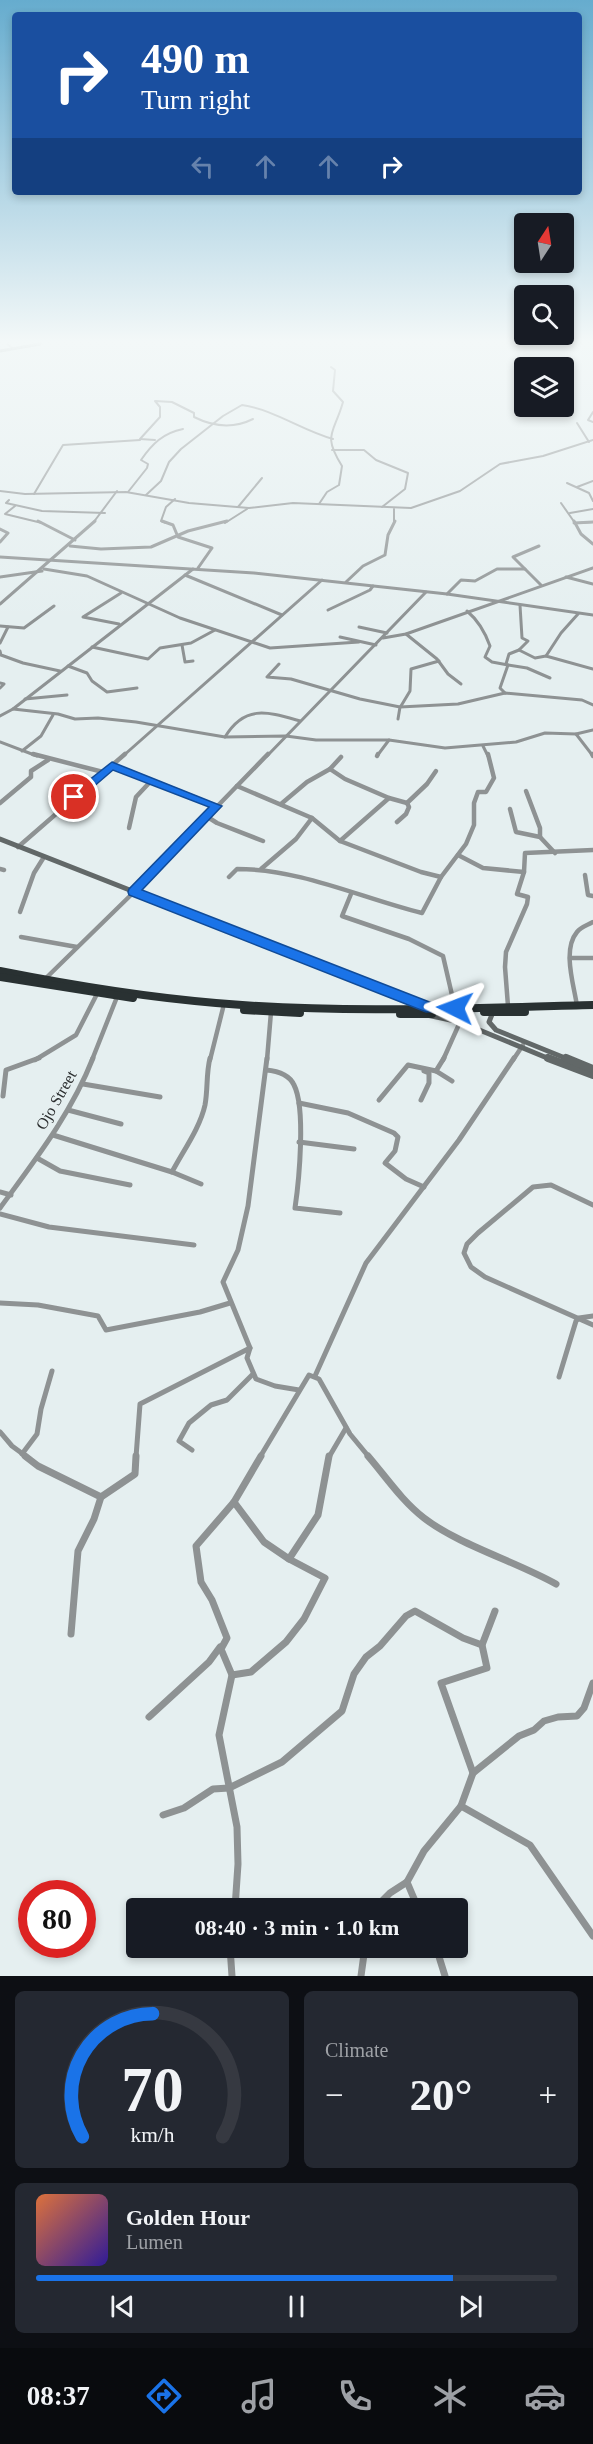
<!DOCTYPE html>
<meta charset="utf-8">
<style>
:root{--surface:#171b24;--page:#242831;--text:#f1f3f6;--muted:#9ea1a6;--line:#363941;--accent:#1a73e8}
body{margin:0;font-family:Georgia,serif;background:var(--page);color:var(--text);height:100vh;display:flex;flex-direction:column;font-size:22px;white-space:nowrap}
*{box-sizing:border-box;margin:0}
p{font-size:20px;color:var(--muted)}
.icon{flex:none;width:33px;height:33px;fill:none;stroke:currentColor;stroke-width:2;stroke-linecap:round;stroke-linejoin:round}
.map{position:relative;height:1976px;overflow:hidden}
.drawer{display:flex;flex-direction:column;gap:15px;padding:15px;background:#0d0f14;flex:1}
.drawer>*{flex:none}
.banner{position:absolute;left:12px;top:12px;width:570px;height:183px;border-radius:6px;box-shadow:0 3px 9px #0003;background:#1a4fa0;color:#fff;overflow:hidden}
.needle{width:39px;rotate:12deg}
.buttons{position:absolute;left:514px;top:213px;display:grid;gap:12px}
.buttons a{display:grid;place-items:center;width:60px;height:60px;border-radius:6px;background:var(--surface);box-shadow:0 3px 9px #0003;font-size:30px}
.speed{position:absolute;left:18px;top:1880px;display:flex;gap:12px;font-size:30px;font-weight:700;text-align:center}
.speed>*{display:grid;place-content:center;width:78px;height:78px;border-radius:50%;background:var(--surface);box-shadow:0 3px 9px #0003;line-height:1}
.speed .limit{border:9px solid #d22;background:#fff;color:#111}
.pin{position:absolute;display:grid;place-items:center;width:51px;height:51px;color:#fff;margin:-26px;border:3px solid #fff;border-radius:50%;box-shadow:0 2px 6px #0007}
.me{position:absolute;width:66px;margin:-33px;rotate:273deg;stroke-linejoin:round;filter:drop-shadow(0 0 4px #0008)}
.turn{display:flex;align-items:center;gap:21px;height:126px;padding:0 30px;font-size:27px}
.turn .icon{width:78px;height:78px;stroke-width:2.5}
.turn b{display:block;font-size:42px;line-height:51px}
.lanes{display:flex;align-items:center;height:57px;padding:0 30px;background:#0003;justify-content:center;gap:30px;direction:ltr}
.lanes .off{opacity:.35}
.big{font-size:45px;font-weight:700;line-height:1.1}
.drawer .tile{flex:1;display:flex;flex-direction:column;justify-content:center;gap:9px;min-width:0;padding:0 21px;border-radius:9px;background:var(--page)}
.drawer .dial{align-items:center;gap:0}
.dial svg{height:156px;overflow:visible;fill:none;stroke:var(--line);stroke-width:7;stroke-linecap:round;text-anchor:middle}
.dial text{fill:var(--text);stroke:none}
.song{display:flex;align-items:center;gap:18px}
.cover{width:72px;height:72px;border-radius:9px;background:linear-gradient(135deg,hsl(20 70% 55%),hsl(250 70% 35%))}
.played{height:6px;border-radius:3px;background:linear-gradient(90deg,var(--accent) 80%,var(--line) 80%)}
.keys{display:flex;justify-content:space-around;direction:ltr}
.heat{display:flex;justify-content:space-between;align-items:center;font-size:33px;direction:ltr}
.drawer .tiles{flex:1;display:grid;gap:15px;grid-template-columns:1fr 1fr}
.tile:last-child{grid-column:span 2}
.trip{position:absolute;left:126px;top:1898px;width:342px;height:60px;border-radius:6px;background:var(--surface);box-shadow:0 3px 9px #0003;font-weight:700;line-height:60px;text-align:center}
.menu{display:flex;height:96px;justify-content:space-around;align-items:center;background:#090b0e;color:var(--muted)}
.menu .icon{width:42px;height:42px}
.menu .on{color:var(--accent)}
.menu b{font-size:27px;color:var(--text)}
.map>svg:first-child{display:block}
</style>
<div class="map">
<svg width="593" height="1976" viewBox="0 0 593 1976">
<rect width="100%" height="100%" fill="#e5eff0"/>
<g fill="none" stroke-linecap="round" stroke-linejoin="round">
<g stroke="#8e9293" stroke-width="2">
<polyline points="7,344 14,349"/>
<polyline points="593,412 588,420 593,422"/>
<polyline points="577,423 589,442"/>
<path d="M 155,440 L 140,439 L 160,417 L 160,407 L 155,401 L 172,402 L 194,413 L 194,417 C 214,427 233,429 253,419"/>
<polyline points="332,450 364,450 376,460 408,473 405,489 382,507"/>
<polyline points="567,483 589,493 593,501"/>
<polyline points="577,487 593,481"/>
<polyline points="0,491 25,494 126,492 189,503 249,508 293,503 411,508 460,491 500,464 543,456 593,440"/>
<path d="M 128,492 L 147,468 L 148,464 L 141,460 C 152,444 163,433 183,429"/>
<polyline points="34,494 63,445 140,440"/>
<path d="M 146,495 L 161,481 L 169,462 L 181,449 L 223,416 L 242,405 C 275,410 301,430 333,439"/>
<polyline points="9,500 6,503 42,511 105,513"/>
<polyline points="561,503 575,523"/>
<path d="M 319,504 L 327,492 L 339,485 L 342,466 C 322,434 334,434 343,402 L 333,391 L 335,370 L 331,367"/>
<polyline points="15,506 5,514 42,523"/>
<polyline points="238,507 262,478"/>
<polyline points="394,509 394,523"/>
<polyline points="570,513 593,509"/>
<polyline points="93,523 117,491"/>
<polyline points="166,523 161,521 166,507 175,499"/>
<polyline points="225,523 247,509"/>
<polyline points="579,523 593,522"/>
</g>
<g stroke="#8e9293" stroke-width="3">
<polyline points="38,521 75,540"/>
<polyline points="162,521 173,525 178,537 212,548 198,568"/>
<polyline points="574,521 581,534 593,544"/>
<polyline points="574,523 593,522"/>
<polyline points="0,529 8,533 0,542"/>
<polyline points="70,546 101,549 151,547 188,531 227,521"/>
<polyline points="539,546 513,557 541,585"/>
<polyline points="0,557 254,573 447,594 593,615"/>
<polyline points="44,569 87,576 180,618 270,648 359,642"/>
<polyline points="185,575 282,615"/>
<polyline points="0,577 42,571"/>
<polyline points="566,577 593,584"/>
<polyline points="346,582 363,566 385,555 388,535 395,521"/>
<polyline points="447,594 461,580 475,581 497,569 525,569"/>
<polyline points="0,604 95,521"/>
<polyline points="328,610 370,590 373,586"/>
<path d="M 467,611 C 479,621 485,632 490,646 L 485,657 L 492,662 L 508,665 L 500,688 L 505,693"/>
<polyline points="578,614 561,633 546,656 593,669"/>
<polyline points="119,624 83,617 121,593"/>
<polyline points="0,626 24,628 54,606"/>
<polyline points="359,627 387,633"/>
<polyline points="406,634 437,659 448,674 461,684"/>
<polyline points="340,637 376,645"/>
<polyline points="383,638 406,634 593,568"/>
<polyline points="0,643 8,627"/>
<polyline points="182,645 185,662 193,661"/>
<polyline points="92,647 148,659 160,648 191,643 215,630"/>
<polyline points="519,650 528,641 522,638 520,605"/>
<polyline points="0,651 1,655 23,663 60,671"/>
<polyline points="279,664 267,677 291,679 360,699 400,707 458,704 505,693 582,700 593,705"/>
<polyline points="506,664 509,654 519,650 535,658 546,656"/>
<polyline points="508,665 527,668 550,678"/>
<polyline points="68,666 87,673 92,681 107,692 137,688"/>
<polyline points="0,683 4,684 0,688"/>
<polyline points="25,699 67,695"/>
<polyline points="401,706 410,691 411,669 439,661"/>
<polyline points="13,709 58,714 75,719 98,718 136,722 225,737 286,736 316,740 389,740 445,748 516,742 545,733 576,734 593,730"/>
<polyline points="0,716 13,709 193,569"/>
<polyline points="398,719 400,707"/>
<polyline points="576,734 593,756"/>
<path d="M 225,737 C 245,704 268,712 300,721"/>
<polyline points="0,742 37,756"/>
<polyline points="483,746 488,756"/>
<polyline points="22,751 41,736 53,715"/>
<polyline points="123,756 322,580"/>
<polyline points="267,756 426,592"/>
<polyline points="377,756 389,740"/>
</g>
<g stroke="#8e9293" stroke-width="4.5">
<polyline points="33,754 103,772"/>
<polyline points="592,754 593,756"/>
<polyline points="377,756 378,754"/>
<polyline points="112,766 216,806"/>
<polyline points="330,769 341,757"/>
<polyline points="237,786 312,818 340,841 389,798 407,803 409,807 406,814 397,822"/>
<polyline points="526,791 540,828 540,837"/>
<polyline points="0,803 31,777 31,771 48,760"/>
<polyline points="407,803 427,784 436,771"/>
<polyline points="281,804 307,782 330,769 345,779 389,798"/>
<polyline points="510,809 516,832 540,837 555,853"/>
<polyline points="206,816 217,823 263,841"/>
<polyline points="129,828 136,797 150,782"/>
<polyline points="340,841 421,872 441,877"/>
<polyline points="18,847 125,754"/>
<polyline points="458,855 483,868 524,872"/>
<polyline points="0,869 4,870"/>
<polyline points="261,869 296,839 312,818"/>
<polyline points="585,875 588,895 593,896"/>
<path d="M 229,877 L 237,869 C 301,869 361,898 422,913 L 441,877 L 466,844 L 474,825 L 474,803 L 478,792 L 486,792 L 494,778 L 488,754"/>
<polyline points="351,894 342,916 409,939 443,956 455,1008"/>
<polyline points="20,912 34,873 44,857"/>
<polyline points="21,937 77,947"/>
<polyline points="570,958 593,958"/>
<polyline points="45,979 134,892 268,754"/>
<polyline points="508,1006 505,967 506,952 527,904 528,897 517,894 524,872 525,853 593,850"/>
<path d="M 577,1006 C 574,985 562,950 577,932 C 581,927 588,925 593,922"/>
<polyline points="35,1060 76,1035 97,994"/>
<polyline points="92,1060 117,997"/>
<polyline points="210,1060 223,1008"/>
<polyline points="267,1060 271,1012"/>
<polyline points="443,1060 460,1022"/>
<polyline points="513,1060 523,1045"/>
</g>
<g stroke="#8e9293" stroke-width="5">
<polyline points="267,1058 248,1206 238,1250 223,1282 250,1348 247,1358 256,1379 275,1386 299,1390"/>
<path d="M 266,1070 C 277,1071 289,1074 294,1085 C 306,1108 299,1181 295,1208 L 340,1213"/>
<polyline points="436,1071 452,1081"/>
<polyline points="83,1084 160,1097"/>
<polyline points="3,1096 6,1070 39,1058"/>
<polyline points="379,1100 408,1065 436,1071 444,1058"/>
<polyline points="421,1100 429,1083 429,1073 424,1071"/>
<polyline points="299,1103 348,1113 394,1133 398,1137 395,1151 385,1163 406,1179 424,1187"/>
<polyline points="68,1110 121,1124"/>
<polyline points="53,1135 172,1172 201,1184"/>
<polyline points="299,1142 354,1149"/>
<polyline points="37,1158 60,1171 130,1185"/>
<path d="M 172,1172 C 183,1151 200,1128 205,1105 C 208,1089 206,1074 210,1058"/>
<polyline points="0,1192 11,1195"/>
<polyline points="593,1205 551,1185 533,1187 478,1233 467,1244 464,1253 471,1267 485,1277 593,1325"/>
<path d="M 0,1208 C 35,1160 71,1114 93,1058"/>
<polyline points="0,1214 49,1227 194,1245"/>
<polyline points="0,1303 38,1305 98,1316 106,1330 200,1312 230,1303"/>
<polyline points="315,1376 366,1263 459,1140 514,1058"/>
<polyline points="559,1377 576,1321 579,1318 593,1316"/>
<polyline points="0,1432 12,1446 27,1457"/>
<polyline points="192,1450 179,1441 189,1423 211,1405 227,1400 253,1374"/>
<polyline points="22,1454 37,1434 41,1409 52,1371"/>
<polyline points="136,1457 140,1404 250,1348"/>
<polyline points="260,1457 309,1375 319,1379 350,1434 369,1457"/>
<polyline points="329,1457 346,1428"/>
</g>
<g stroke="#8e9293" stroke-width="7">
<polyline points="25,1456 38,1466 101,1497"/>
<path d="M 368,1456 C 386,1477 402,1501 424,1518 C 459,1545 515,1561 556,1584"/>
<polyline points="234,1502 264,1542 289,1559"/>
<polyline points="71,1634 78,1551 94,1519 101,1497 135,1474 136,1456"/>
<polyline points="232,1675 251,1672 286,1642 304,1619 325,1578 289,1559 318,1515 329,1456"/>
<polyline points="149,1717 209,1662 220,1647"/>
<polyline points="473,1773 441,1683 487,1668 482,1645 495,1611"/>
<polyline points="461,1806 530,1845 593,1936"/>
<polyline points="163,1815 184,1808 213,1789 229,1788 282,1762 342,1711 354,1674 366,1657 380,1646 406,1616 415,1611 463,1638 482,1645"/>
<polyline points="235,1908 238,1864 237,1827 219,1735 232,1675 221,1649 227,1638 212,1600 201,1582 196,1546 234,1502 261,1456"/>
<polyline points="375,1908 390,1893 407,1882"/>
<polyline points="418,1908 407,1882 424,1851 461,1806 473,1773 519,1736 534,1730 544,1721 558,1717 577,1716 584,1708 593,1683"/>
<polyline points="230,1947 232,1976"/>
<polyline points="436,1947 445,1976"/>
<polyline points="361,1976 365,1947"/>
</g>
<polyline stroke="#626868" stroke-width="3" points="0,351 40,344"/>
<g stroke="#626868" stroke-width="5">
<polyline points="0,839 430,1008"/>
<polyline points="493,1012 489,1022 496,1030 570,1060"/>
<polyline points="427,1015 460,1022 552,1060"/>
</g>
<g stroke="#626868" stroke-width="8">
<polyline points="548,1058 593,1075"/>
<polyline points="566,1058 593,1069"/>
</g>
<g stroke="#293132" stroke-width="8">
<path d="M 0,971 C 71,985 143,997 216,1003 C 341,1014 467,1008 593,1005"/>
<polyline points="0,977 133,998"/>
<polyline points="244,1010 300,1013"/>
<polyline points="484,1012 525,1012"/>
<polyline points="400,1014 432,1014"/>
</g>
</g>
<linearGradient id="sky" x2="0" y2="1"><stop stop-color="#66acce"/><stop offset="0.55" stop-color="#f3f8f8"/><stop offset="1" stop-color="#f3f8f8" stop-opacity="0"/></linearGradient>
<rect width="593" height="620" fill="url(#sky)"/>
<polygon fill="#1a73e8" stroke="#114b97" stroke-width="1.5" points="112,762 222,806 142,890 432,1003 460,1004 462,1008 460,1011 426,1012 129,895 128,892 129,889 209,807 113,770 78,800 70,800 70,795"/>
<g text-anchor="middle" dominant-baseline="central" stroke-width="6" stroke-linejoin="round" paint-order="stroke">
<g font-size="16" fill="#2c2f30" stroke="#e5eff0">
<text transform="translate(56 1100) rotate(-60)">Ojo Street</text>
</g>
</g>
</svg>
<div class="buttons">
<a><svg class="needle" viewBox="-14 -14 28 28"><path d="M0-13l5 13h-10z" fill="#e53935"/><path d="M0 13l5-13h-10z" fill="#9ea1a6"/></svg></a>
<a><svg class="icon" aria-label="search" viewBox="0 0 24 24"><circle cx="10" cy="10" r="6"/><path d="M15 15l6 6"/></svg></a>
<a><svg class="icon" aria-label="layers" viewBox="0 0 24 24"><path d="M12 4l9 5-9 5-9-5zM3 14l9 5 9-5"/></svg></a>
</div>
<div class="speed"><div class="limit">80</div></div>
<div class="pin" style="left:74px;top:797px;background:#d93025"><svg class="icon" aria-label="arrive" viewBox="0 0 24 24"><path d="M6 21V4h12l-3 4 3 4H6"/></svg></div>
<svg class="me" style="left:455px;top:1008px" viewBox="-20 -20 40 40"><path d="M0-17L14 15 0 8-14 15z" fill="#1a73e8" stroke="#fff" stroke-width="4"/></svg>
<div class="trip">08:40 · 3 min · 1.0 km</div>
<div class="banner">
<div class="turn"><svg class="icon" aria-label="right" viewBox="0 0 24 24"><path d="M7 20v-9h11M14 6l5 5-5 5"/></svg><div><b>490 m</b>Turn right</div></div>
<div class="lanes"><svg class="icon off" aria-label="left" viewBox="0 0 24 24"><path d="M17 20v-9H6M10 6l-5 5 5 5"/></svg><svg class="icon off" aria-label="ahead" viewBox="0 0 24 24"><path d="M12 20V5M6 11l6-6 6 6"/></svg><svg class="icon off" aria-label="ahead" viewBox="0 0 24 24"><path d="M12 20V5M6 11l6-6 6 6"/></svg><svg class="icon" aria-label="right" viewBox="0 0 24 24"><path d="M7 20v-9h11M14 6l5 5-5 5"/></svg></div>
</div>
</div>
<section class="drawer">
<div class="tiles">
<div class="tile dial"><svg viewBox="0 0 100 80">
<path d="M14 69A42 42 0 1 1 86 69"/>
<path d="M14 69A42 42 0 0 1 50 6" stroke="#1a73e8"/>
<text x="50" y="56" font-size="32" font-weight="700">70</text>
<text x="50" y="72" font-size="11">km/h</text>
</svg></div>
<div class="tile"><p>Climate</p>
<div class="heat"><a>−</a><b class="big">20°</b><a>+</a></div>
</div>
<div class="tile">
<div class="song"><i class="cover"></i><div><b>Golden Hour</b><p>Lumen</p></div></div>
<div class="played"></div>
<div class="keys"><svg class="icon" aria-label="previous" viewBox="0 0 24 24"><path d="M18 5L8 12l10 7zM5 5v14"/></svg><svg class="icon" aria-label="pause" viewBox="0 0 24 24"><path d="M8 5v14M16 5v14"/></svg><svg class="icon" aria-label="next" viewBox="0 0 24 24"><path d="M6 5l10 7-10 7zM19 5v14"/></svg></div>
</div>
</div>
</section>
<nav class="menu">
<b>08:37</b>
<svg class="icon on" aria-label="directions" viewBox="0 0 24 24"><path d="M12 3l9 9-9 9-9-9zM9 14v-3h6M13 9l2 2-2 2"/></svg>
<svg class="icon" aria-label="music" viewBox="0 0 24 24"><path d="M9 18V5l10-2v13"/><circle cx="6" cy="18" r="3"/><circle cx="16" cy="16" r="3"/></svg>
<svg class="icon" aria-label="phone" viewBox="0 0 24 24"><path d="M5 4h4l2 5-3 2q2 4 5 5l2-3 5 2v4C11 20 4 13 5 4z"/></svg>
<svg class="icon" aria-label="climate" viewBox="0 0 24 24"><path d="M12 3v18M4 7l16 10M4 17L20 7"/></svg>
<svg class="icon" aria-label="car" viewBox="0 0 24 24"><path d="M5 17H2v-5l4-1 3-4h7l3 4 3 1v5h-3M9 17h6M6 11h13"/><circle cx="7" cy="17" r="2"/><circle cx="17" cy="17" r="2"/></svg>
</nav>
